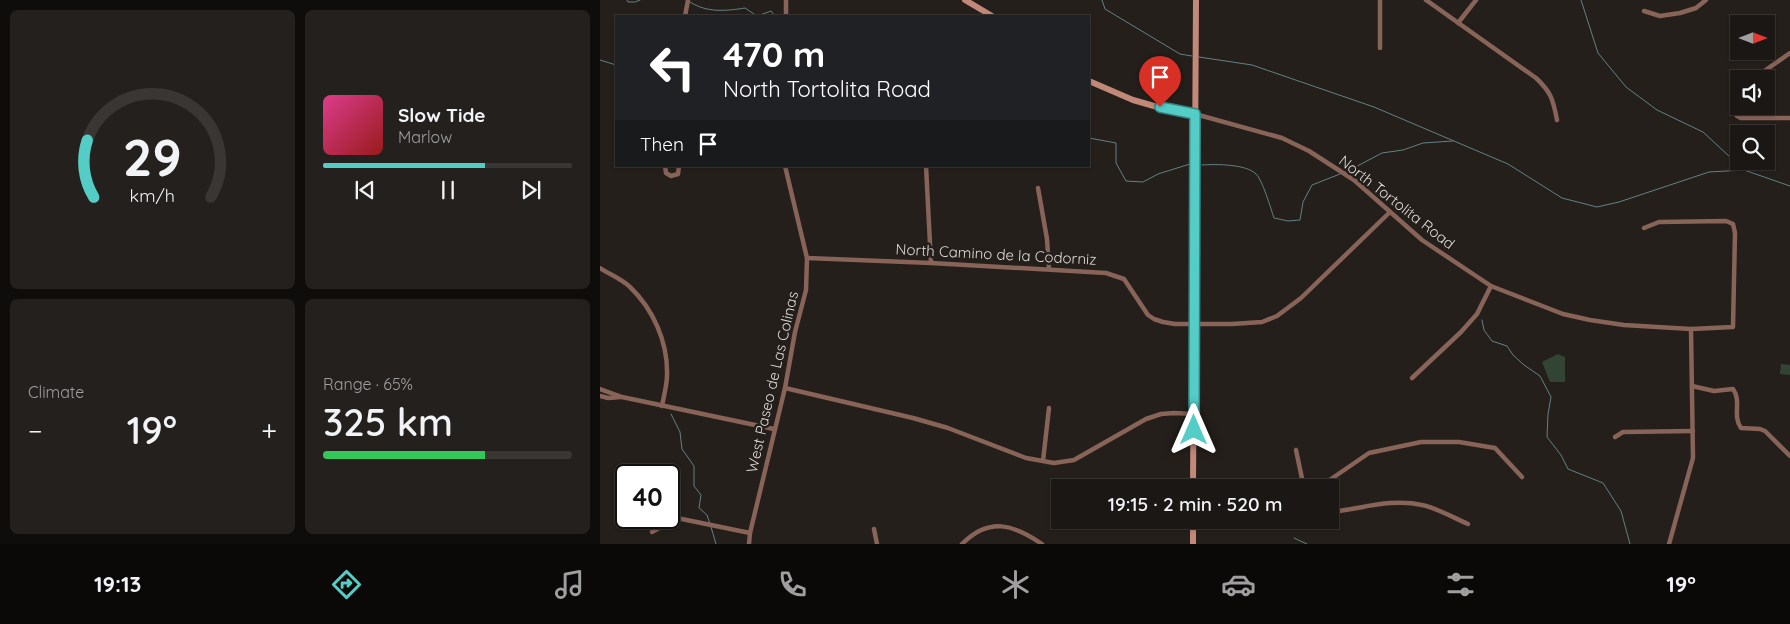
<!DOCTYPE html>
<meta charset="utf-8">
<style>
:root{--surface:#1b1714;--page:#24201d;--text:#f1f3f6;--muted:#a09fa0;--line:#393634;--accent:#54cdc7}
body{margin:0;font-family:Quicksand,sans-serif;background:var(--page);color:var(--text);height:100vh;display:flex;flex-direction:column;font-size:19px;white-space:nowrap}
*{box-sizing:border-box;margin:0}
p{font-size:16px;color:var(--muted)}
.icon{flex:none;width:28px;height:28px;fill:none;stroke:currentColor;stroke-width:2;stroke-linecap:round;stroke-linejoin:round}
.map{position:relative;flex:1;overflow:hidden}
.side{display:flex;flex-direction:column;gap:10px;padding:10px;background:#0f0d0b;width:600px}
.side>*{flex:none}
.top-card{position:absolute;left:15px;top:15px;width:475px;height:152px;border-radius:0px;box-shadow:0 1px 4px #0004,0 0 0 1px var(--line);background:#202124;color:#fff;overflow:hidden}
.needle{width:32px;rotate:90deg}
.controls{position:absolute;left:1130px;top:15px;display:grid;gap:10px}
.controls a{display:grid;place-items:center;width:45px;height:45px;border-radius:0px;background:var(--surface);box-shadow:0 1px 4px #0004,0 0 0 1px var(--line);font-size:25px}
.speed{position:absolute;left:15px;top:464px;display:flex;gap:10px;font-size:25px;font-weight:700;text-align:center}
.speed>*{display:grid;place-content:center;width:65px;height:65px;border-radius:50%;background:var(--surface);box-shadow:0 1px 4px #0004,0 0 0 1px var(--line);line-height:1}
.speed .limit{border:2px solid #111;border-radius:8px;background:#fff;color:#111}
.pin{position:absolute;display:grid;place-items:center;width:42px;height:42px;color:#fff;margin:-51px -21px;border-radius:50% 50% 50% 0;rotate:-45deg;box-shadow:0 0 5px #0007}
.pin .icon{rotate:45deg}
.me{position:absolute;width:55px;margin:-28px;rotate:0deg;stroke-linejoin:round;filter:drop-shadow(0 0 4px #0008)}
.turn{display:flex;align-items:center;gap:18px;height:105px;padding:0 25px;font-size:22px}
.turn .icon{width:65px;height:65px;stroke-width:2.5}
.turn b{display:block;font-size:35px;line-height:42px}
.then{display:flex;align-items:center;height:48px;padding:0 25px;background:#0003;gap:10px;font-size:19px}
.big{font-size:38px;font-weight:600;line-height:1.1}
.side .card{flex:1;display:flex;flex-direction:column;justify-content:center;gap:8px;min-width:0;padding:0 18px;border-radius:8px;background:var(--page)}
.side .dial{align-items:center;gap:0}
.dial svg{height:130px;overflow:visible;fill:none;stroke:var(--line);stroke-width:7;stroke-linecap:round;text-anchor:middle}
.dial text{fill:var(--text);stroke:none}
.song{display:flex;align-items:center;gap:15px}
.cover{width:60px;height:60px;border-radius:8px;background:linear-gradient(135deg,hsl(330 70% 55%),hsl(0 70% 35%))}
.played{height:5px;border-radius:2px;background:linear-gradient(90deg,var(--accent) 65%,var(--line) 65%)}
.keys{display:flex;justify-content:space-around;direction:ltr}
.heat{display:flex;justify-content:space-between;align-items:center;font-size:28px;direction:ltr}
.charge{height:8px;border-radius:4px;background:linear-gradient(90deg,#34c759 65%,var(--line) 0)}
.side .tiles{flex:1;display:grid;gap:10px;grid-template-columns:repeat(2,1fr)}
.trip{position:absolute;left:451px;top:479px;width:288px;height:50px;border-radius:0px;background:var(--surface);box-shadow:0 1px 4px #0004,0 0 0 1px var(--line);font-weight:600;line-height:50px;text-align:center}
.tabs{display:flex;height:80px;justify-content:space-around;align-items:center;background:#0b0908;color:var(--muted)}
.tabs .icon{width:35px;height:35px}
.tabs .active{color:var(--accent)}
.tabs b{font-size:22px;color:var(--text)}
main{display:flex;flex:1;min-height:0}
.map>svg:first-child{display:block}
</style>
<main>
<section class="side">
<div class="tiles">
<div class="card dial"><svg viewBox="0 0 100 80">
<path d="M14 69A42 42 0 1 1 86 69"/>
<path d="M14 69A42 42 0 0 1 10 34" stroke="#54cdc7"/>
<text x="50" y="56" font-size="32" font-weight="700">29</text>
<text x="50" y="72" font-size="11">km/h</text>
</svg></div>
<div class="card">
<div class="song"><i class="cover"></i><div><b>Slow Tide</b><p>Marlow</p></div></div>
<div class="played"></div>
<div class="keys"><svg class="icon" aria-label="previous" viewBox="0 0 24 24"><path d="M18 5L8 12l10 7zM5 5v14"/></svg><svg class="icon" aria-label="pause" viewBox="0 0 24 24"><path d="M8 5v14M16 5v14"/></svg><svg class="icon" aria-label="next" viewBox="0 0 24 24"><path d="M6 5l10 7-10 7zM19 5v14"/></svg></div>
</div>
<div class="card"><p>Climate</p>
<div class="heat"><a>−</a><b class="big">19°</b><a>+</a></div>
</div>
<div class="card"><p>Range · 65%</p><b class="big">325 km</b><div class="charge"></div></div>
</div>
</section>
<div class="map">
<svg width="1190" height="544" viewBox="0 0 1190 544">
<rect width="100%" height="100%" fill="#241f1b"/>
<g fill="#324534">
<polygon points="958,354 965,357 965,382 950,382 942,362"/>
<polygon points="1181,364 1190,365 1190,375 1180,374"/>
</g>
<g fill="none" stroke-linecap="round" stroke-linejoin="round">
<g stroke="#628185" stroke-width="1">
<polyline points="27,0 28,2 35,2 40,0"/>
<polyline points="502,0 505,9 580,54 592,56"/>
<polyline points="981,0 998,53 1026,87 1057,110 1103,132 1143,169"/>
<path d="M 90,2 C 107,13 126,11 145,8 L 157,16 L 171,11 L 175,16"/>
<polyline points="599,57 652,65 774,107 908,164 962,198 997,207 1019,202 1109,172 1144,170 1190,186"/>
<polyline points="0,60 16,65"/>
<polyline points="489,138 516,143 516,163 526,181 543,182 558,174 590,164"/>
<path d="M 602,165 C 616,164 646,164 656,174 C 662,179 671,209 674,218 L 688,221 L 700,220 L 703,202 L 712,185 L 740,174"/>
<polyline points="746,172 782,153 803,150 823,143 853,141"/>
<polyline points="882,320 884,330 892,341 907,346 913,355 924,365 940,376 951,397 948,414 947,437 961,455 968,469 1003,483 1021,511 1030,544"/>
<polyline points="71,414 80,432 82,449 94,466 94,486 101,495 99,508 107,515 110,524"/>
<polyline points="111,527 116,544"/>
<polyline points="694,538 707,544"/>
</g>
<g stroke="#876358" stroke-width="4.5">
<polyline points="780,0 780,48"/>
<path d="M 826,0 L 936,78 C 951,92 953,99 957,120"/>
<polyline points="1044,11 1060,16 1080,13 1096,8 1106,0"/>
<polyline points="85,16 88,0"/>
<polyline points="186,16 186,0"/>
<polyline points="858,23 876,0"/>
<polyline points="1153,79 1190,53"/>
<polyline points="1139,93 1133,110 1137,116 1141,118 1190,118"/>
<polyline points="595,114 682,138 709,151 754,180 822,240 891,286 963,314 990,320 1024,325 1091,329 1133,327 1135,233 1133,224 1126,221 1059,222 1044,228"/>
<polyline points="65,166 66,173 71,176 78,174 79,166"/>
<polyline points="326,166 331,263"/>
<polyline points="438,188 447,239 449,269"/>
<polyline points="207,258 331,263 506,273 524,279 548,315 554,319 563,322 575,324 632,324 662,322 677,316 701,298 790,212"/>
<path d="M 0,268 C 9,274 22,279 30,287 C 53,309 68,342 67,375 C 67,385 64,395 62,406"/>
<polyline points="812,378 861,332 877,314 891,286"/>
<path d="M 1092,386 L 1114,391 L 1133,389 C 1142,401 1132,416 1141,428 L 1160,429 L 1165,431 L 1190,456"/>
<polyline points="185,388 313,418 348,428 426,458 454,463 474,460 546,419 561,414 574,413 594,414"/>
<polyline points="0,389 22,397 174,429"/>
<polyline points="0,396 8,398 21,397"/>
<polyline points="1015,437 1023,432 1093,431"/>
<polyline points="696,450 704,488"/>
<polyline points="443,461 449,408"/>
<polyline points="718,488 769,453 821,442 859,442 895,448 922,477"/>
<path d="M 730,512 C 761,509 791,498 822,505 C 837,508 854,518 868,524"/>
<polyline points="274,529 277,544"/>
<polyline points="52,532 77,518 150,533"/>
<polyline points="149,544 150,533 185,388 195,332 206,290 207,258 185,166"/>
<path d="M 362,544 C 389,517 413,524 442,544"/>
<polyline points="1069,544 1093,458 1091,329"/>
</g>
<g stroke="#c28878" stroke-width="6">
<polyline points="365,0 392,16"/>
<polyline points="489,81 533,100 561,108 595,114"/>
<polyline points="593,488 596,0"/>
<polyline points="593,544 593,520"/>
</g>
</g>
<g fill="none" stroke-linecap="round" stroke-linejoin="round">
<defs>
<polyline id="route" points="560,107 595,114 594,430"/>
</defs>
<use href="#route" stroke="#378581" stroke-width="12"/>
<use href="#route" stroke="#54cdc7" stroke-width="9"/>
</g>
<g text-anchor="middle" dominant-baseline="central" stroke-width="5" stroke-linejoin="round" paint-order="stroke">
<g font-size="15" fill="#dddad7" stroke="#241f1b">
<text transform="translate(797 202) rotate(38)">North Tortolita Road</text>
<text transform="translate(396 254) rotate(3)">North Camino de la Codorniz</text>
<text transform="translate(172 382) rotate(-77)">West Paseo de Las Colinas</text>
</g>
</g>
</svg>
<div class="controls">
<a><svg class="needle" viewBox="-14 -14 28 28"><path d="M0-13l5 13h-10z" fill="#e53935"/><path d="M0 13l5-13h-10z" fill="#a09fa0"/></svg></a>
<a><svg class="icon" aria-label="sound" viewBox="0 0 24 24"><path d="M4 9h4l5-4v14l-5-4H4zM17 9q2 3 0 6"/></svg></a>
<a><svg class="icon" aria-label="search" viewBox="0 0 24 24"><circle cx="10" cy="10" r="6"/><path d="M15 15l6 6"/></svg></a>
</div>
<div class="speed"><div class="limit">40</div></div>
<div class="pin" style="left:560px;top:107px;background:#d93025"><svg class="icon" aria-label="arrive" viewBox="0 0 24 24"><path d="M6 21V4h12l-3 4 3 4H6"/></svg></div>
<svg class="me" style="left:594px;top:430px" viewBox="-20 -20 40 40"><path d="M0-17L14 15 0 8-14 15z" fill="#54cdc7" stroke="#fff" stroke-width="4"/></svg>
<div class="trip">19:15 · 2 min · 520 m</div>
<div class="top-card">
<div class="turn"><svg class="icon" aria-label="left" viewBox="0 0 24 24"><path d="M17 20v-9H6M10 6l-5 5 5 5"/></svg><div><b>470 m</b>North Tortolita Road</div></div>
<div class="then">Then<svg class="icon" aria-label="arrive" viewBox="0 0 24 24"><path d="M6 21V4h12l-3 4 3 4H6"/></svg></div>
</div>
</div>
</main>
<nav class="tabs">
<b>19:13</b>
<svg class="icon active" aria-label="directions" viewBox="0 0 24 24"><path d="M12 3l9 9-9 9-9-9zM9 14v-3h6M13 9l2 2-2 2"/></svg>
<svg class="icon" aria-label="music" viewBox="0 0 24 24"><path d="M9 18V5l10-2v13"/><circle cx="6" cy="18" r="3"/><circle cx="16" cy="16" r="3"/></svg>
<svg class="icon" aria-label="phone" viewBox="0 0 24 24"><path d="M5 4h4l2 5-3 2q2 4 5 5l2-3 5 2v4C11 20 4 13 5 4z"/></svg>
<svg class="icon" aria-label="climate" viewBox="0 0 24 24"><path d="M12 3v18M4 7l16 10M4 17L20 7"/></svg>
<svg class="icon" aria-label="car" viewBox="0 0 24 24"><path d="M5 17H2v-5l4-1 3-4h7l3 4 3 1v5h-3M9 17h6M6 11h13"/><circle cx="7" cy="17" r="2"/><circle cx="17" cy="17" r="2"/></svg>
<svg class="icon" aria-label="filters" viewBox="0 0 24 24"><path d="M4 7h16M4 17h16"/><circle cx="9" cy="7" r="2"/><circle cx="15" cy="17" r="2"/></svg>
<b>19°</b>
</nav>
